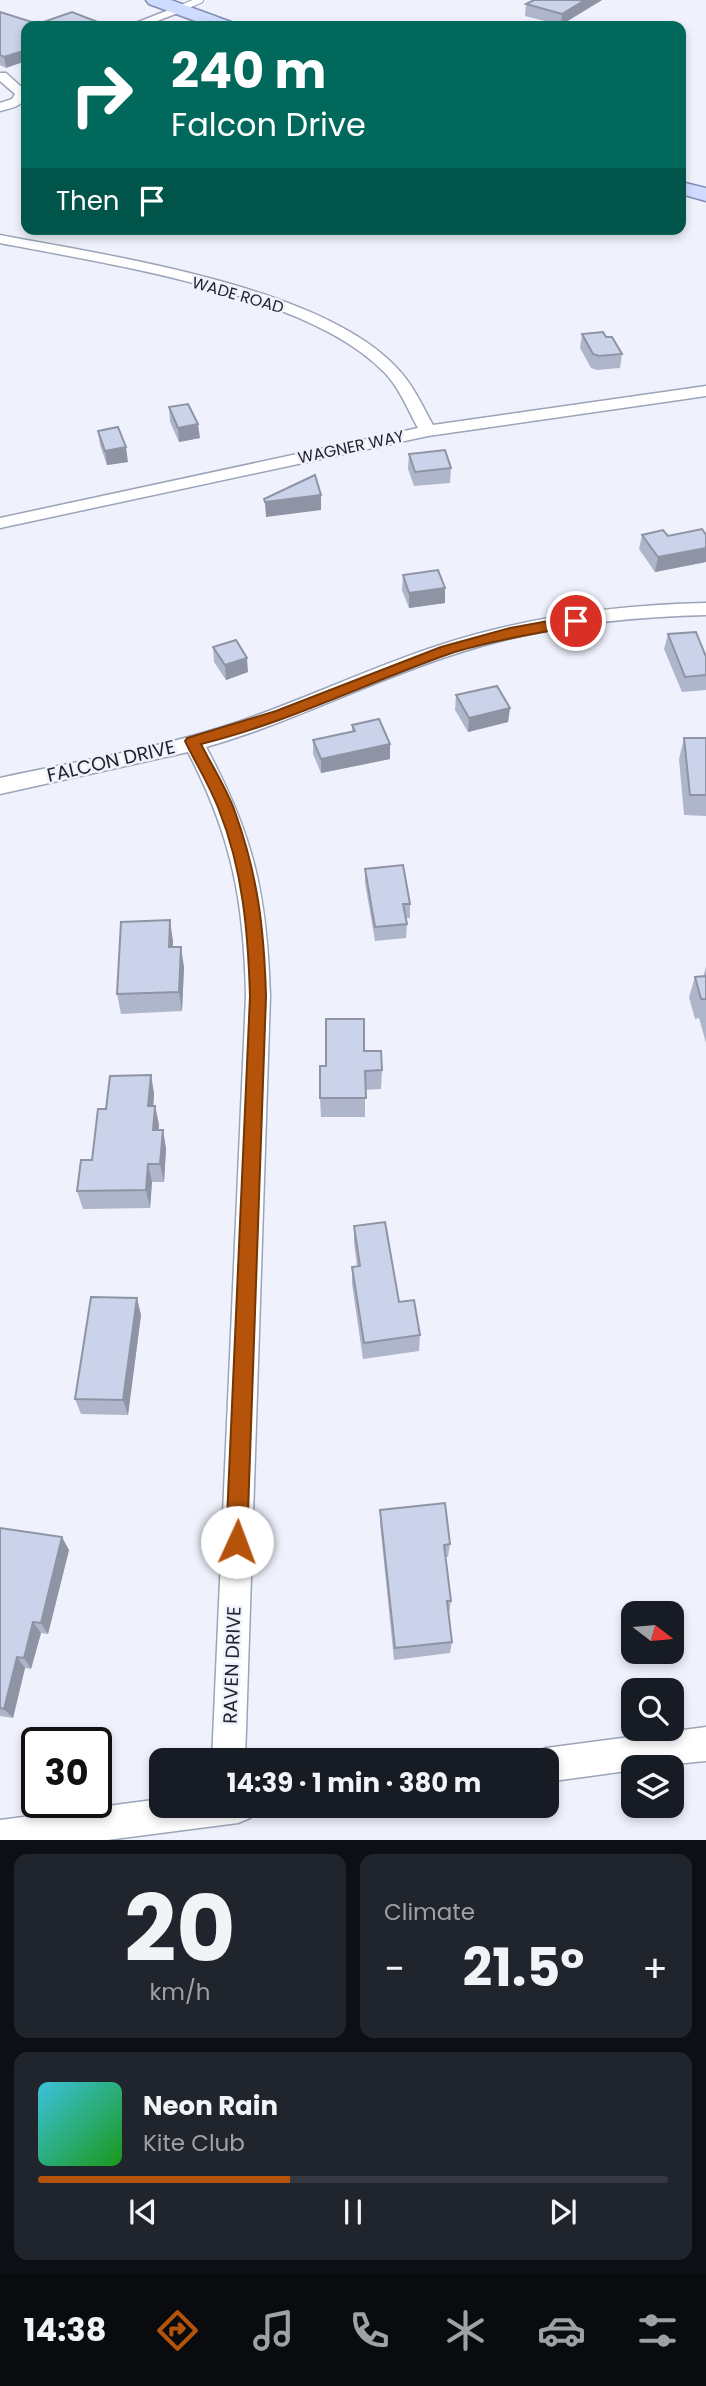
<!DOCTYPE html>
<meta charset="utf-8">
<style>
:root{--surface:#171b24;--page:#20242c;--text:#f1f3f6;--muted:#9ea1a6;--line:#363941;--accent:#b45309}
body{margin:0;font-family:Poppins,sans-serif;background:var(--page);color:var(--text);height:100vh;display:flex;flex-direction:column;font-size:26px;white-space:nowrap}
*{box-sizing:border-box;margin:0}
p{font-size:23px;color:var(--muted)}
.icon{flex:none;width:38px;height:38px;fill:none;stroke:currentColor;stroke-width:2;stroke-linecap:round;stroke-linejoin:round}
.map{position:relative;height:1840px;overflow:hidden}
.details{display:flex;flex-direction:column;gap:14px;padding:14px;background:#0d0f14;flex:1}
.details>*{flex:none}
.banner{position:absolute;left:21px;top:21px;width:665px;height:214px;border-radius:14px;box-shadow:0 4px 10px #0003;background:#00695c;color:#fff;overflow:hidden}
.needle{width:46px;rotate:106deg}
.buttons{position:absolute;left:621px;top:1601px;display:grid;gap:14px}
.buttons a{display:grid;place-items:center;width:63px;height:63px;border-radius:14px;background:var(--surface);box-shadow:0 4px 10px #0003;font-size:35px}
.speed{position:absolute;left:21px;top:1727px;display:flex;gap:14px;font-size:35px;font-weight:700;text-align:center}
.speed>*{display:grid;place-content:center;width:91px;height:91px;border-radius:50%;background:var(--surface);box-shadow:0 4px 10px #0003;line-height:1}
.speed .limit{border:4px solid #111;border-radius:10px;background:#fff;color:#111}
.pin{position:absolute;display:grid;place-items:center;width:60px;height:60px;color:#fff;margin:-30px;border:4px solid #fff;border-radius:50%;box-shadow:0 2px 7px #0007}
.me{position:absolute;width:77px;margin:-38px;rotate:2deg;stroke-linejoin:round;filter:drop-shadow(0 0 5px #0008)}
.turn{display:flex;align-items:center;gap:24px;height:147px;padding:0 35px;font-size:32px}
.turn .icon{width:91px;height:91px;stroke-width:2.5}
.turn b{display:block;font-size:49px;line-height:60px}
.then{display:flex;align-items:center;height:66px;padding:0 35px;background:#0003;gap:14px;font-size:26px}
.big{font-size:52px;font-weight:700;line-height:1.1}
.details .card{flex:1;display:flex;flex-direction:column;justify-content:center;gap:10px;min-width:0;padding:0 24px;border-radius:14px;background:var(--page)}
.details .dial{align-items:center;gap:0}
.dial b{font-size:91px;line-height:1}
.song{display:flex;align-items:center;gap:21px}
.cover{width:84px;height:84px;border-radius:10px;background:linear-gradient(135deg,hsl(190 70% 55%),hsl(120 70% 35%))}
.played{height:7px;border-radius:4px;background:linear-gradient(90deg,var(--accent) 40%,var(--line) 40%)}
.keys{display:flex;justify-content:space-around;direction:ltr}
.heat{display:flex;justify-content:space-between;align-items:center;font-size:38px;direction:ltr}
.details .tiles{flex:1;display:grid;gap:14px;grid-template-columns:1fr 1fr}
.card:last-child{grid-column:span 2}
.trip{position:absolute;left:149px;top:1748px;width:410px;height:70px;border-radius:14px;background:var(--surface);box-shadow:0 4px 10px #0003;font-weight:700;line-height:70px;text-align:center}
.dock{display:flex;height:112px;justify-content:space-around;align-items:center;background:#090b0e;color:var(--muted)}
.dock .icon{width:49px;height:49px}
.dock .on{color:var(--accent)}
.dock b{font-size:32px;color:var(--text)}
.map>svg:first-child{display:block}
</style>
<div class="map">
<svg width="706" height="1840" viewBox="0 0 706 1840">
<rect width="100%" height="100%" fill="#eff2fc"/>
<g fill="none" stroke-linecap="round" stroke-linejoin="round">
<defs>
<polyline id="service" points="179,9 200,0"/>
<g id="minor">
<polygon points="179,6 185,9 183,11 144,26 128,26"/>
<path d="M 0,73 L 6,73 L 26,91 C 26,106 12,108 0,111 L 0,103 L 12,99 L 15,94 L 0,81 Z"/>
<path d="M 0,235 C 109,256 318,285 396,367 C 412,383 422,405 433,425 L 706,386 L 706,396 L 428,436 L 0,528 L 0,518 L 418,428 C 408,410 400,389 385,373 C 309,293 107,264 0,243 Z"/>
<path d="M 706,603 L 706,615 C 621,617 536,627 455,654 C 370,681 291,723 206,747 C 254,836 267,895 270,996 L 245,1760 L 212,1760 L 246,996 C 244,901 232,837 188,752 L 0,794 L 0,778 C 78,761 157,749 232,724 C 302,701 369,668 440,645 C 526,617 615,605 706,603 Z"/>
<polygon points="706,1727 706,1761 634,1768 634,1770 546,1782 546,1760 531,1760 534,1753 546,1748"/>
<polygon points="161,1799 161,1806 255,1806 250,1818 238,1823 107,1840 0,1840 0,1820"/>
</g>
<g id="primary">
<polygon points="146,0 171,0 231,22 234,26 209,26 149,4"/>
<polygon points="681,182 706,188 706,201 681,194"/>
</g>
</defs>
<use href="#service" stroke="#9ca4ba" stroke-width="8"/>
<use href="#minor" stroke="#9ca4ba" stroke-width="3"/>
<use href="#primary" stroke="#7f8db5" stroke-width="3"/>
<use href="#service" stroke="#fff" stroke-width="6"/>
<use href="#minor" fill="#fff" fill-rule="evenodd"/>
<use href="#primary" fill="#d0dcff" fill-rule="evenodd"/>
</g>
<g fill="#afb5ca">
<polygon points="534,0 602,0 561,25 525,16 526,4"/>
<polygon points="0,12 6,68 0,65"/>
<polygon points="26,61 26,77 23,75 21,64"/>
<polygon points="582,334 606,337 622,354 620,368 597,370 591,368 580,348"/>
<polygon points="169,407 200,438 179,442 170,422"/>
<polygon points="98,431 128,462 107,465 100,445"/>
<polygon points="409,454 451,468 450,483 414,486 408,469"/>
<polygon points="642,535 668,536 706,535 706,562 655,572 639,549"/>
<polygon points="403,575 445,588 445,603 409,608 402,590"/>
<polygon points="668,634 706,657 706,690 682,692 664,649"/>
<polygon points="213,647 248,672 226,680 214,662"/>
<polygon points="456,695 510,708 508,722 468,732 455,710"/>
<polygon points="352,725 390,759 321,773 313,754 313,740 352,732"/>
<polygon points="684,738 706,738 706,816 684,815 679,759"/>
<polygon points="365,869 410,904 410,918 406,918 407,924 406,938 375,941 365,883"/>
<polygon points="173,941 173,947 184,967 182,1011 121,1014 117,994"/>
<polygon points="706,967 706,1043 699,1018 695,1019 689,997 695,977 703,977"/>
<polygon points="364,1051 382,1070 381,1089 365,1090 365,1117 321,1117 320,1098 326,1066"/>
<polygon points="151,1075 154,1094 153,1106 155,1106 159,1125 158,1130 163,1130 166,1149 164,1182 152,1182 150,1208 83,1209 77,1191 92,1160 106,1109"/>
<polygon points="354,1226 399,1302 420,1335 419,1351 363,1359 352,1284 352,1267 357,1266 354,1243"/>
<polygon points="141,1315 128,1415 81,1414 75,1399"/>
<polygon points="380,1510 450,1544 448,1557 446,1557 451,1601 449,1613 452,1642 450,1653 394,1660 380,1523"/>
<polygon points="0,1528 69,1550 48,1634 41,1633 31,1669 25,1668 13,1718 0,1716"/>
</g>
<g fill="#8e94a4">
<polygon points="585,0 602,0 561,25 562,14"/>
<polygon points="26,50 26,61 6,68 4,57"/>
<polygon points="198,424 200,438 179,442 178,428"/>
<polygon points="126,447 128,462 107,465 105,451"/>
<polygon points="321,495 321,510 266,517 265,502"/>
<polygon points="706,548 706,562 655,572 658,557"/>
<polygon points="445,588 445,603 409,608 409,593"/>
<polygon points="247,658 248,672 226,680 225,665"/>
<polygon points="510,708 508,722 468,732 469,718"/>
<polygon points="390,744 390,759 321,773 321,759"/>
<polygon points="170,920 173,941 172,967 169,947"/>
<polygon points="181,947 184,967 182,1011 179,992"/>
<polygon points="151,1075 154,1094 152,1125 148,1106"/>
<polygon points="155,1106 159,1125 157,1149 153,1130"/>
<polygon points="163,1130 166,1149 164,1182 160,1164"/>
<polygon points="148,1164 152,1182 150,1208 146,1190"/>
<polygon points="137,1298 141,1315 128,1415 123,1400"/>
<polygon points="62,1537 69,1550 48,1634 41,1623"/>
<polygon points="33,1622 41,1633 31,1669 24,1658"/>
<polygon points="17,1657 25,1668 13,1718 4,1709"/>
</g>
<g fill="#cbd3eb" stroke="#8e94a4" stroke-width="2">
<polygon points="534,0 585,0 562,14 526,4"/>
<polygon points="0,12 38,24 72,12 108,26 26,26 26,59 26,50 4,57 0,55"/>
<polygon points="603,332 606,337 612,337 622,354 599,356 593,354 582,334"/>
<polygon points="188,404 198,424 178,428 169,407"/>
<polygon points="118,427 126,447 105,451 98,431"/>
<polygon points="445,450 451,468 415,472 409,454"/>
<polygon points="315,475 321,495 265,502 264,499"/>
<polygon points="702,529 706,535 706,548 658,557 642,535 663,530 668,536"/>
<polygon points="438,570 445,588 409,593 403,575"/>
<polygon points="696,632 706,657 706,675 685,677 668,634"/>
<polygon points="236,640 247,658 225,665 213,647"/>
<polygon points="497,686 510,708 469,718 456,695"/>
<polygon points="379,719 390,744 321,759 313,740 355,731 352,725"/>
<polygon points="684,738 706,738 706,795 690,795"/>
<polygon points="403,865 410,904 403,904 407,924 375,927 365,869"/>
<polygon points="170,920 169,947 181,947 179,992 117,994 121,922"/>
<polygon points="706,976 706,1000 706,999 701,999 695,977"/>
<polygon points="326,1019 364,1019 364,1051 381,1051 382,1070 365,1071 366,1098 320,1098 320,1066 326,1066"/>
<polygon points="151,1075 148,1106 155,1106 153,1130 163,1130 160,1164 148,1164 146,1190 77,1191 81,1160 92,1160 98,1109 106,1109 110,1076"/>
<polygon points="385,1222 399,1302 414,1300 420,1335 364,1343 352,1267 360,1266 354,1226"/>
<polygon points="91,1297 137,1298 123,1400 75,1399"/>
<polygon points="445,1503 450,1544 444,1545 451,1601 447,1601 452,1642 395,1648 380,1510"/>
<polygon points="0,1528 62,1537 41,1623 33,1622 24,1658 17,1657 4,1709 0,1708"/>
</g>
<path fill="#b45309" stroke="#753606" stroke-width="2" d="M 576,616 L 580,618 L 580,624 C 537,635 492,639 449,654 C 366,683 287,723 201,744 C 212,766 227,789 235,812 C 258,876 264,928 266,996 L 247,1542 L 244,1550 L 237,1553 L 229,1550 L 226,1542 L 250,996 C 248,932 243,870 219,810 C 210,786 196,764 185,741 L 187,738 L 276,711 L 441,647 L 510,628 Z"/>
<g text-anchor="middle" dominant-baseline="central" stroke-width="5" stroke-linejoin="round" paint-order="stroke">
<g font-size="16" fill="#21242c" stroke="#eff2fc">
<text transform="translate(238 295) rotate(16)">WADE ROAD</text>
<text transform="translate(351 447) rotate(-12)">WAGNER WAY</text>
</g>
<g font-size="19" fill="#21242c" stroke="#eff2fc">
<text transform="translate(111 761) rotate(-13)">FALCON DRIVE</text>
<text transform="translate(232 1665) rotate(-88)">RAVEN DRIVE</text>
</g>
</g>
</svg>
<div class="buttons">
<a><svg class="needle" viewBox="-14 -14 28 28"><path d="M0-13l5 13h-10z" fill="#e53935"/><path d="M0 13l5-13h-10z" fill="#9ea1a6"/></svg></a>
<a><svg class="icon" aria-label="search" viewBox="0 0 24 24"><circle cx="10" cy="10" r="6"/><path d="M15 15l6 6"/></svg></a>
<a><svg class="icon" aria-label="layers" viewBox="0 0 24 24"><path d="M12 4l9 5-9 5-9-5zM3 14l9 5 9-5"/></svg></a>
</div>
<div class="speed"><div class="limit">30</div></div>
<div class="pin" style="left:576px;top:621px;background:#d93025"><svg class="icon" aria-label="arrive" viewBox="0 0 24 24"><path d="M6 21V4h12l-3 4 3 4H6"/></svg></div>
<svg class="me" style="left:237px;top:1542px" viewBox="-20 -20 40 40"><circle r="19" fill="#fff"/><path d="M0-13L10 11 0 6-10 11z" fill="#b45309"/></svg>
<div class="trip">14:39 · 1 min · 380 m</div>
<div class="banner">
<div class="turn"><svg class="icon" aria-label="right" viewBox="0 0 24 24"><path d="M7 20v-9h11M14 6l5 5-5 5"/></svg><div><b>240 m</b>Falcon Drive</div></div>
<div class="then">Then<svg class="icon" aria-label="arrive" viewBox="0 0 24 24"><path d="M6 21V4h12l-3 4 3 4H6"/></svg></div>
</div>
</div>
<section class="details">
<div class="tiles">
<div class="card dial"><b>20</b><p>km/h</p></div>
<div class="card"><p>Climate</p>
<div class="heat"><a>−</a><b class="big">21.5°</b><a>+</a></div>
</div>
<div class="card">
<div class="song"><i class="cover"></i><div><b>Neon Rain</b><p>Kite Club</p></div></div>
<div class="played"></div>
<div class="keys"><svg class="icon" aria-label="previous" viewBox="0 0 24 24"><path d="M18 5L8 12l10 7zM5 5v14"/></svg><svg class="icon" aria-label="pause" viewBox="0 0 24 24"><path d="M8 5v14M16 5v14"/></svg><svg class="icon" aria-label="next" viewBox="0 0 24 24"><path d="M6 5l10 7-10 7zM19 5v14"/></svg></div>
</div>
</div>
</section>
<nav class="dock">
<b>14:38</b>
<svg class="icon on" aria-label="directions" viewBox="0 0 24 24"><path d="M12 3l9 9-9 9-9-9zM9 14v-3h6M13 9l2 2-2 2"/></svg>
<svg class="icon" aria-label="music" viewBox="0 0 24 24"><path d="M9 18V5l10-2v13"/><circle cx="6" cy="18" r="3"/><circle cx="16" cy="16" r="3"/></svg>
<svg class="icon" aria-label="phone" viewBox="0 0 24 24"><path d="M5 4h4l2 5-3 2q2 4 5 5l2-3 5 2v4C11 20 4 13 5 4z"/></svg>
<svg class="icon" aria-label="climate" viewBox="0 0 24 24"><path d="M12 3v18M4 7l16 10M4 17L20 7"/></svg>
<svg class="icon" aria-label="car" viewBox="0 0 24 24"><path d="M5 17H2v-5l4-1 3-4h7l3 4 3 1v5h-3M9 17h6M6 11h13"/><circle cx="7" cy="17" r="2"/><circle cx="17" cy="17" r="2"/></svg>
<svg class="icon" aria-label="filters" viewBox="0 0 24 24"><path d="M4 7h16M4 17h16"/><circle cx="9" cy="7" r="2"/><circle cx="15" cy="17" r="2"/></svg>
</nav>
